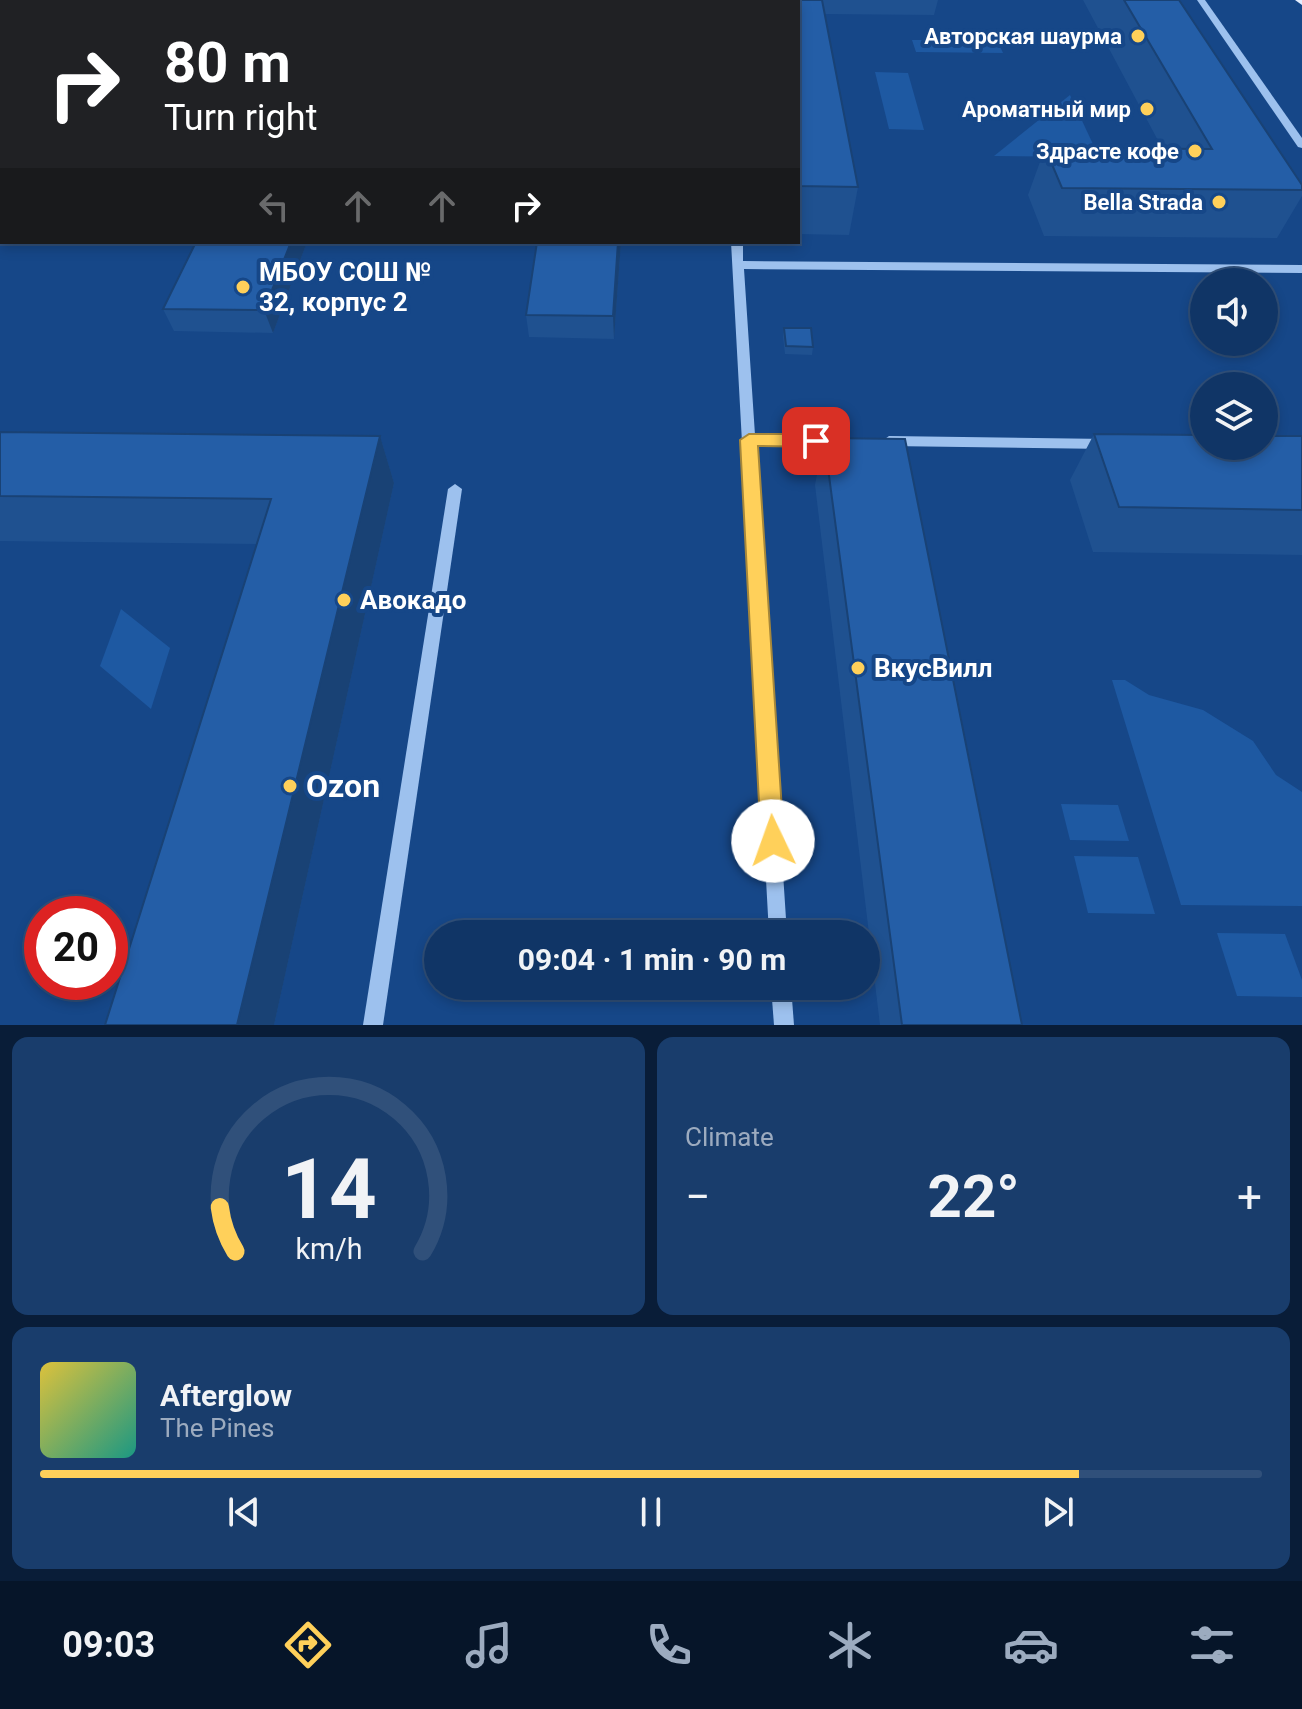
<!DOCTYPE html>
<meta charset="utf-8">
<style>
:root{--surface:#103566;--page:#193d6c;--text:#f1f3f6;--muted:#9cabbf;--line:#30507a;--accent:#ffd05a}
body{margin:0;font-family:Roboto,sans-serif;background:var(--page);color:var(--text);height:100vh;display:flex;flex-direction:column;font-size:30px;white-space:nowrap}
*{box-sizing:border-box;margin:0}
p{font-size:26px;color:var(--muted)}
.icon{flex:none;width:44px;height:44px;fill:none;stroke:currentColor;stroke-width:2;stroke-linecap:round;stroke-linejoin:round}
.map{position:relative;height:1025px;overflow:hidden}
.panel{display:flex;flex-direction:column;gap:12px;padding:12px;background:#091d38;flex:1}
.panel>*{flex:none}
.banner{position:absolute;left:0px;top:0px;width:800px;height:244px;box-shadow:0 4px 12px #0003,0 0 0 2px var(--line);background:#202124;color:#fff;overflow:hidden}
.tools{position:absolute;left:1190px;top:268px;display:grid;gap:16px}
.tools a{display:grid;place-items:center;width:88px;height:88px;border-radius:50%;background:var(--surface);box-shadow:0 4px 12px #0003,0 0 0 2px var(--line);font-size:40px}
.speed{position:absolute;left:24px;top:896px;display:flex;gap:16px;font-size:40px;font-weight:700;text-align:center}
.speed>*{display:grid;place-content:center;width:104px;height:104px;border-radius:50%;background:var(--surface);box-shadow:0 4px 12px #0003,0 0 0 2px var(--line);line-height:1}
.speed .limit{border:12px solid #d22;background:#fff;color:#111}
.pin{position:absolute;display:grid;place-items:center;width:68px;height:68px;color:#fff;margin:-34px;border-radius:16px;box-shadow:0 4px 12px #0006}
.me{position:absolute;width:88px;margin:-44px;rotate:357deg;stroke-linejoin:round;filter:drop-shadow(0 0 6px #0008)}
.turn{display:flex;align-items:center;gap:28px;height:168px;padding:0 32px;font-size:36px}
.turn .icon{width:104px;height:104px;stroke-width:2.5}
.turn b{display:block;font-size:56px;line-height:68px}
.lanes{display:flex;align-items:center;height:76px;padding:0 32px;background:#0003;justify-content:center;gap:40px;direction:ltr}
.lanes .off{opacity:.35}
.big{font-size:60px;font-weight:700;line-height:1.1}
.panel .card{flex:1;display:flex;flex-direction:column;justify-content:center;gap:12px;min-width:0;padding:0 28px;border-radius:16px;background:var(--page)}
.panel .dial{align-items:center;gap:0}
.dial svg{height:208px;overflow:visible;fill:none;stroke:var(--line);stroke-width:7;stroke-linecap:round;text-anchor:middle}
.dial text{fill:var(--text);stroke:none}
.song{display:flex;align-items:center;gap:24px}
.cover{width:96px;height:96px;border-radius:12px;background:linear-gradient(135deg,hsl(50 70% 55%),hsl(170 70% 35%))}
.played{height:8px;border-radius:4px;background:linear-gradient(90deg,var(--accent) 85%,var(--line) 85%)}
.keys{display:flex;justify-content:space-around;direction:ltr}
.heat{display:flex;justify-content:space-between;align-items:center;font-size:44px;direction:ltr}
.panel .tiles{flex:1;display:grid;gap:12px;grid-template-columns:1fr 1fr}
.card:last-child{grid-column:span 2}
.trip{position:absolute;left:424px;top:920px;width:456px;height:80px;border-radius:40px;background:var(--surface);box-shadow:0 4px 12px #0003,0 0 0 2px var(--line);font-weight:700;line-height:80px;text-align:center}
.dock{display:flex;height:128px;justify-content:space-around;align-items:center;background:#061529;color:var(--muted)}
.dock .icon{width:56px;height:56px}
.dock .selected{color:var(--accent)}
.dock b{font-size:36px;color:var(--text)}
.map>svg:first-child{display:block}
</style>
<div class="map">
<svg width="1302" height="1025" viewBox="0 0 1302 1025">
<rect width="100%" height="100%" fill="#164788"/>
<g fill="#1e59a2">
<polygon points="912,40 997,40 1003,53 916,52"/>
<polygon points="875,72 908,73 924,130 889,129"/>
<polygon points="1070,95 1099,157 994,156"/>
<polygon points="121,609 170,648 151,709 100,666"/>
<polygon points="1112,680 1125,680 1149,695 1203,710 1253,741 1276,775 1302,792 1302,906 1181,905"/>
<polygon points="1061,804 1118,805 1129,841 1070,840"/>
<polygon points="1074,856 1138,857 1155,914 1088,913"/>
<polygon points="1217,933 1285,934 1302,980 1302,997 1237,996"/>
</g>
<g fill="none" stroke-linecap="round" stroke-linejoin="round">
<g fill="#9dc1ee" fill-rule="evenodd">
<rect x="721" y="0" width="8" height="2"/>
<polygon points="1197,0 1205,0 1302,138 1302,148 1298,147"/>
<polygon points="731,242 743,242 743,261 1302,265 1302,273 744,269 755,435 841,436 848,441 841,446 755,445 787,934 769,934"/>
<polygon points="889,436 1108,439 1115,444 1108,449 889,446 882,441"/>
<polygon points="455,484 462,489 383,1025 363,1025 448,489"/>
<polygon points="771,986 791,986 794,1025 774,1025"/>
</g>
<polygon fill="#e4eeff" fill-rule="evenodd" points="1295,0 1302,0 1302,5"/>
</g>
<g fill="#1f5190">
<polygon points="757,0 938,0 934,15 825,14 858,187 849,235 798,234 798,2 758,2"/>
<polygon points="1083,0 1179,0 1302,185 1302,196 1277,238 1044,236 1028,195 1045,148 1162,148"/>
<polygon points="196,242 307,242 273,333 174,331 163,309"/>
<polygon points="621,242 614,339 529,337 526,315"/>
<polygon points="784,328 813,347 812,355 785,354 783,336"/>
<polygon points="0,432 380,436 394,483 274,1025 105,1025 257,544 0,541"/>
<polygon points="1094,434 1302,436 1302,555 1093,552 1070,480"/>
<polygon points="824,438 1022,1025 880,1025 815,485"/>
</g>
<g fill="#194275">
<polygon points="291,242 307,242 273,333 264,310"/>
<polygon points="618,242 621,242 614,339 613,316"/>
<polygon points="380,436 394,483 274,1025 237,1025"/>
</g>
<g fill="#245ea7" stroke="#194275" stroke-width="2">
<polygon points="766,0 822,0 858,187 798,186 798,2 767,2"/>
<polygon points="1124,0 1179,0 1302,185 1302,190 1062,188 1045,148 1212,149"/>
<polygon points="196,242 291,242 264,310 163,309"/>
<polygon points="537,242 618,242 613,316 526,315"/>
<polygon points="784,328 811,328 813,347 786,346"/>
<polygon points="0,432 380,436 237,1025 105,1025 271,499 0,496"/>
<polygon points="1094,434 1204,435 1204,446 1264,446 1264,436 1302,436 1302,510 1119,507"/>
<polygon points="824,438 905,439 1022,1025 902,1025"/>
</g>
<polygon fill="#ffd05a" stroke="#a6873a" stroke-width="2" points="749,434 816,434 825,441 816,447 758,446 784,841 781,849 773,853 765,849 761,841 740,440"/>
<g fill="#ffd05a" stroke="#164788" stroke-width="3">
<circle cx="1138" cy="36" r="8"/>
<circle cx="1147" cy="109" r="8"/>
<circle cx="1195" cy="151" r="8"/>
<circle cx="1219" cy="202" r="8"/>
<circle cx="243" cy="287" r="8"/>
<circle cx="344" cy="600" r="8"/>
<circle cx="858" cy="668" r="8"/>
<circle cx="290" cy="786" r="8"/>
</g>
<g text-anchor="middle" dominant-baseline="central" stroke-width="8" stroke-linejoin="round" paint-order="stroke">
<g font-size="22" font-weight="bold" fill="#fff" stroke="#164788" text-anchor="end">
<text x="1122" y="36">Авторская шаурма</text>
<text x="1131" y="109">Ароматный мир</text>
<text x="1179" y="151">Здрасте кофе</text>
<text x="1203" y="202">Bella Strada</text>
</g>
<g font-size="26" font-weight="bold" fill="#fff" stroke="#164788" text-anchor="start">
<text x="259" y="272">МБОУ СОШ №<tspan x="259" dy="30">32, корпус 2</tspan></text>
<text x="360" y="600">Авокадо</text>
<text x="874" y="668">ВкусВилл</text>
</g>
<g font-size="32" font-weight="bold" fill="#fff" stroke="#164788" text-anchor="start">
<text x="306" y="786">Ozon</text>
</g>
</g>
</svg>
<div class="tools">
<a><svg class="icon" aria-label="sound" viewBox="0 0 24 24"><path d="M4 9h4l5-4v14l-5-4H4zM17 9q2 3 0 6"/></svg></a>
<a><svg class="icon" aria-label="layers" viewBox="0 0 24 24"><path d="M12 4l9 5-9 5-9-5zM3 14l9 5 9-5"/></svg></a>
</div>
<div class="speed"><div class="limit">20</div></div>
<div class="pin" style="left:816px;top:441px;background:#d93025"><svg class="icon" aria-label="arrive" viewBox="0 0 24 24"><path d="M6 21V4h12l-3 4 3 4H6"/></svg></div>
<svg class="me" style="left:773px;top:841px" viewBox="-20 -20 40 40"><circle r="19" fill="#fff"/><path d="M0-13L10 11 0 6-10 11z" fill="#ffd05a"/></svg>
<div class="trip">09:04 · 1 min · 90 m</div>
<div class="banner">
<div class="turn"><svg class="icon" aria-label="right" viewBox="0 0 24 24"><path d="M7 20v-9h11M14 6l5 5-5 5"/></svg><div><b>80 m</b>Turn right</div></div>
<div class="lanes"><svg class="icon off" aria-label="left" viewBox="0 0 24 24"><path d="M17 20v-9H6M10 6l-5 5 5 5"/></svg><svg class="icon off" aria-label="ahead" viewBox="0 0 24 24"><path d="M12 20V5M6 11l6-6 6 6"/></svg><svg class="icon off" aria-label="ahead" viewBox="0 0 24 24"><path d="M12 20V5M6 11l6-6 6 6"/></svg><svg class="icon" aria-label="right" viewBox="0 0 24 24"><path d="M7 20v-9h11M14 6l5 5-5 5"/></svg></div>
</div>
</div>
<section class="panel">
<div class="tiles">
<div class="card dial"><svg viewBox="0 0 100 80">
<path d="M14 69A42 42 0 1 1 86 69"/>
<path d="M14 69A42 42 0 0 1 8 52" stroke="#ffd05a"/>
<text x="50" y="56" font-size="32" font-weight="700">14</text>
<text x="50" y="72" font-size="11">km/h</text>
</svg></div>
<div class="card"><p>Climate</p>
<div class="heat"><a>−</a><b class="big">22°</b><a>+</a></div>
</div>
<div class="card">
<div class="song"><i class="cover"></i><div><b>Afterglow</b><p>The Pines</p></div></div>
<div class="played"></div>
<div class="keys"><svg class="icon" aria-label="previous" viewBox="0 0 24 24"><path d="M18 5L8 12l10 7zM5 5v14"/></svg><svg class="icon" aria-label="pause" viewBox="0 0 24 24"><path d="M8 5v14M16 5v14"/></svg><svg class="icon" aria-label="next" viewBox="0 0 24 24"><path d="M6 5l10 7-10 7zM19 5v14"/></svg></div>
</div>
</div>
</section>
<nav class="dock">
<b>09:03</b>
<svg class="icon selected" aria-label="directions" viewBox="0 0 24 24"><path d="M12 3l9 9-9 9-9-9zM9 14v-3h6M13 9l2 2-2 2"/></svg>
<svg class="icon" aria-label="music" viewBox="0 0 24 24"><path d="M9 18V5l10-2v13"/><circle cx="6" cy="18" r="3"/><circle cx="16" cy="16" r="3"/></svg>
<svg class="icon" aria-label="phone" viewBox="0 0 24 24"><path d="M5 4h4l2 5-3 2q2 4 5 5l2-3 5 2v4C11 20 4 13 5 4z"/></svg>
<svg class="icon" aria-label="climate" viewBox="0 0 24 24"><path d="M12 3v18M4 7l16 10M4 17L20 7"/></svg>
<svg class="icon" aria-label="car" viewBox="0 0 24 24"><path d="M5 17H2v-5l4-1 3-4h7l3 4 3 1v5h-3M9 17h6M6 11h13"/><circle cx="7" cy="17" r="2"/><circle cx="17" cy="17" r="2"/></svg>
<svg class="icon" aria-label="filters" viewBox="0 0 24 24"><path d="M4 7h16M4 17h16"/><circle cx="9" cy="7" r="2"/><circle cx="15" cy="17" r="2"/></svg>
</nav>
